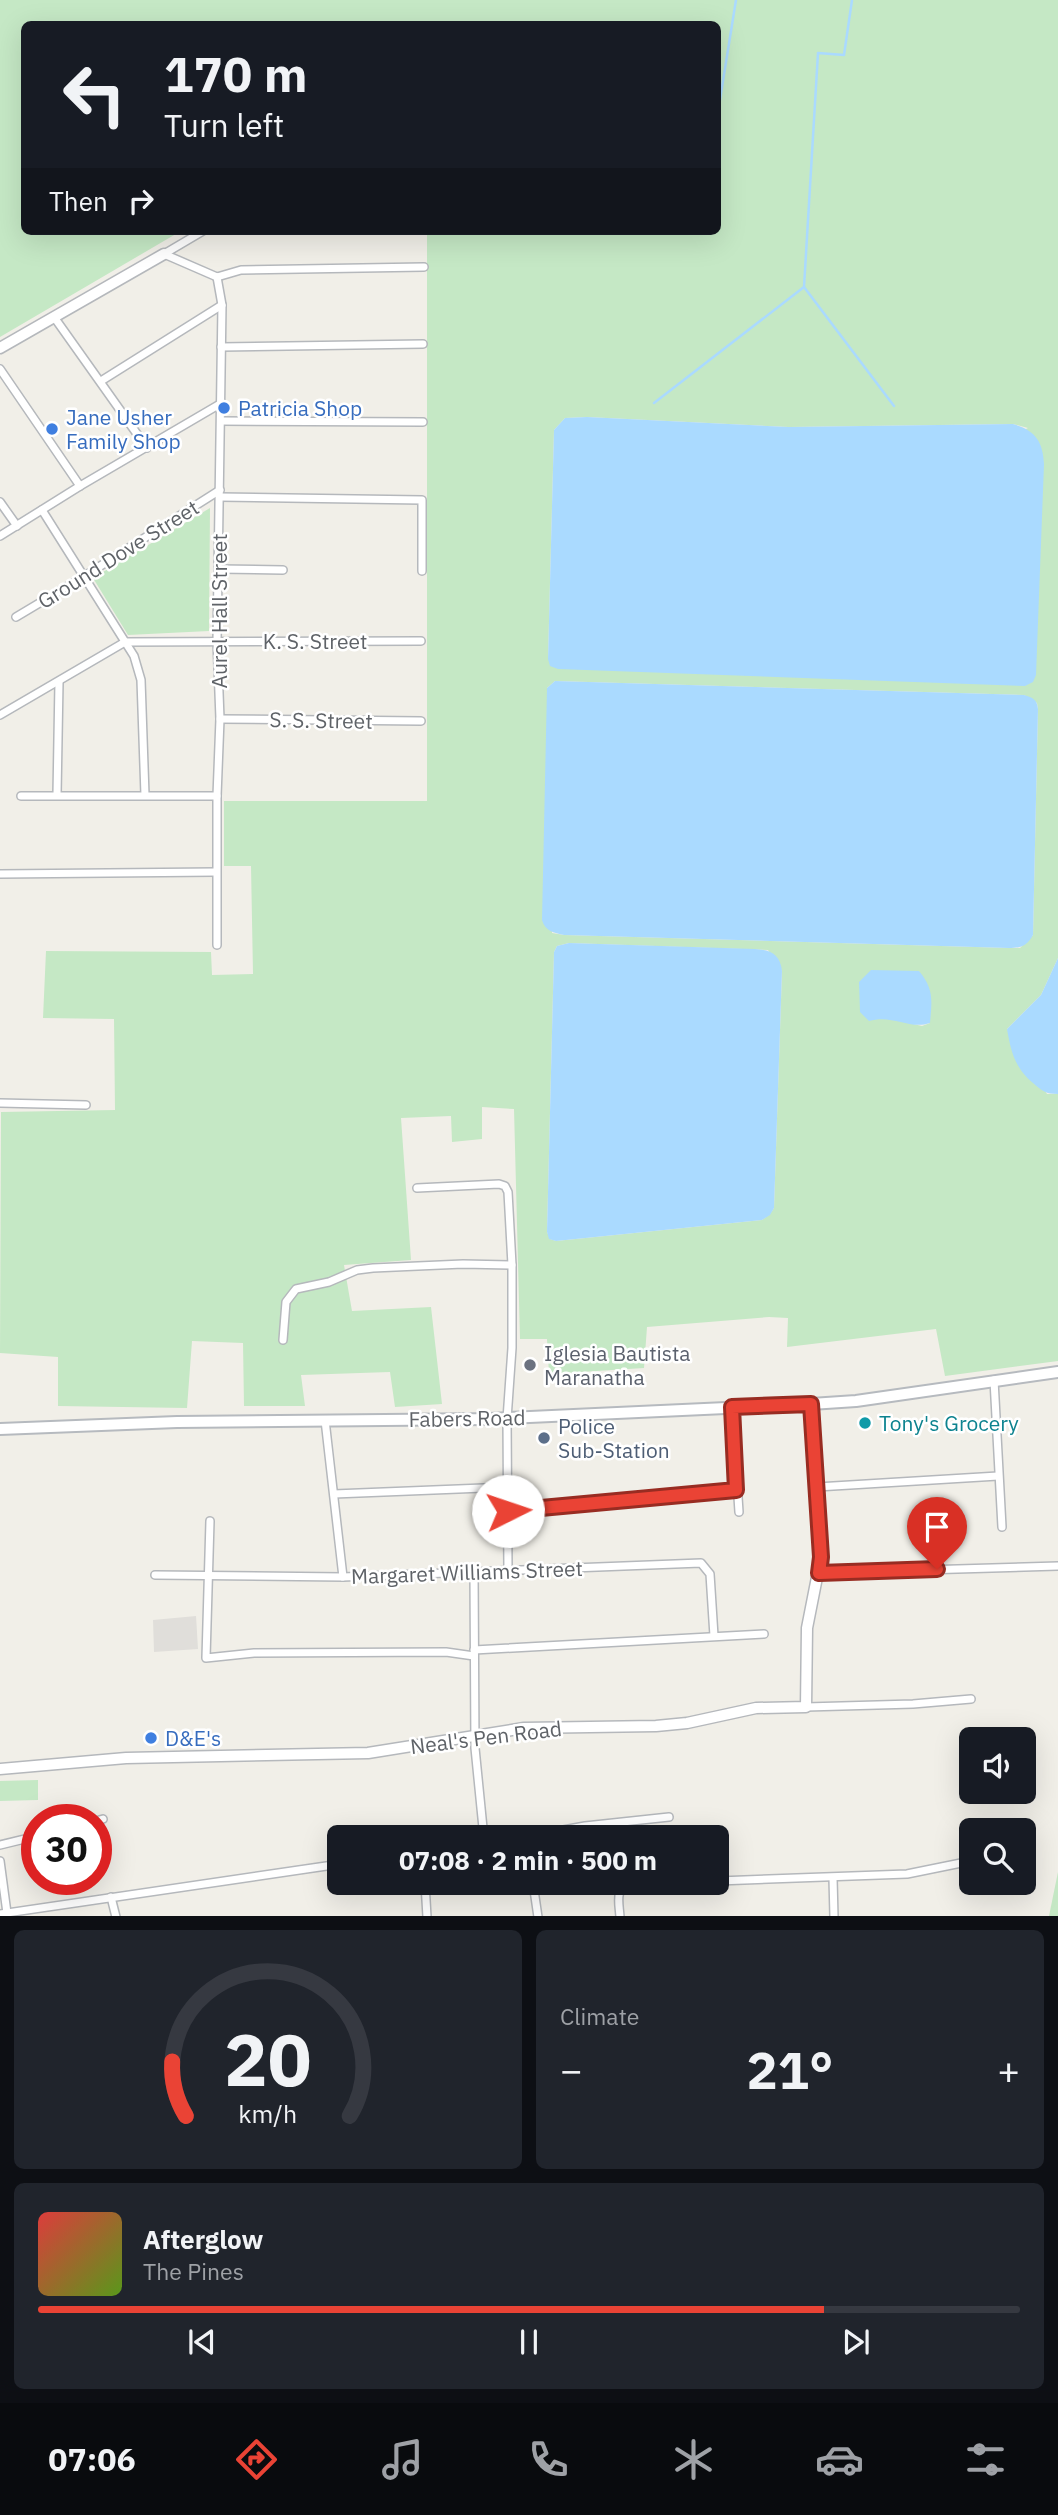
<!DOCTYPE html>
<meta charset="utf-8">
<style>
:root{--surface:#171b24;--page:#20242c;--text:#f1f3f6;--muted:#9ea1a6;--line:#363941;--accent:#ea4335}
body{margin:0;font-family:"IBM Plex Sans",sans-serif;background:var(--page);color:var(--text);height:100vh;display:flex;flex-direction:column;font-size:26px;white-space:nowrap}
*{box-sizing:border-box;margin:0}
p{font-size:23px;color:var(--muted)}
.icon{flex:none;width:38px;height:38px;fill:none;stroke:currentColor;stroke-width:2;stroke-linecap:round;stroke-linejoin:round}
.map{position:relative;height:1916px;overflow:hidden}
.panel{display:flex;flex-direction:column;gap:14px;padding:14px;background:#0d0f14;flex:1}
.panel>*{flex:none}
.banner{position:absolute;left:21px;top:21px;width:700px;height:214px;border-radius:10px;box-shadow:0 7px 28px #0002;background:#171b24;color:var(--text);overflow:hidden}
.tools{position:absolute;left:959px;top:1727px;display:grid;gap:14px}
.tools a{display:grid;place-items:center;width:77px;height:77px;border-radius:10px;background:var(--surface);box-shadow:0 7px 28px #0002;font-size:35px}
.speed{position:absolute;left:21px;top:1804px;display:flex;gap:14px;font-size:35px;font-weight:700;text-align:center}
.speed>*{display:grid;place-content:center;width:91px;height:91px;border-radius:50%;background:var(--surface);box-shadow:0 7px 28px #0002;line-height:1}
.speed .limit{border:10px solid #d22;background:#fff;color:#111}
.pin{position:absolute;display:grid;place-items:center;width:60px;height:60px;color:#fff;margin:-72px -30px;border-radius:50% 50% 50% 0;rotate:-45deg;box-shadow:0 0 7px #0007}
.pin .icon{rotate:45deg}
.me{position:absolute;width:77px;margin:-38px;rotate:86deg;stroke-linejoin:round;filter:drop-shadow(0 0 5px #0008)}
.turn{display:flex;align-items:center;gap:24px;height:147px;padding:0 28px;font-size:32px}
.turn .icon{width:91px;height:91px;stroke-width:2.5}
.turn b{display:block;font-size:49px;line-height:60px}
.then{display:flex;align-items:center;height:66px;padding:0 28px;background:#0003;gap:14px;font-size:26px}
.big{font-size:52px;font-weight:800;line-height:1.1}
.panel .tile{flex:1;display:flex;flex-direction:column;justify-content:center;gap:10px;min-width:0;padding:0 24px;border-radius:10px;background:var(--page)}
.panel .dial{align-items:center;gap:0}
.dial svg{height:182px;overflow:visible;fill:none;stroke:var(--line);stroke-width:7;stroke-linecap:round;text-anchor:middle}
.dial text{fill:var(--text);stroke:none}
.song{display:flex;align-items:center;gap:21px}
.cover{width:84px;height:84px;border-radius:10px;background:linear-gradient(135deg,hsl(0 70% 55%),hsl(90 70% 35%))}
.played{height:7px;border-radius:4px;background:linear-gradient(90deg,var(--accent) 80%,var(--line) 80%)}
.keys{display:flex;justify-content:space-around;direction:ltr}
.heat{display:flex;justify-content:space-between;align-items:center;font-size:38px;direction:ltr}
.panel .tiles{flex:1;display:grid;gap:14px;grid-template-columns:1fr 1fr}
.tile:last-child{grid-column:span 2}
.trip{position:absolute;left:327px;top:1825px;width:402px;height:70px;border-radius:10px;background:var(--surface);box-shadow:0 7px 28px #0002;font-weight:800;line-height:70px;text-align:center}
.tabs{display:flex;height:112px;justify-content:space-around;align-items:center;background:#090b0e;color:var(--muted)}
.tabs .icon{width:49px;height:49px}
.tabs .current{color:var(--accent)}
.tabs b{font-size:32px;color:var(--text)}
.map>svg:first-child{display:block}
</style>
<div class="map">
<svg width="1058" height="1917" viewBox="0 0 1058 1917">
<rect width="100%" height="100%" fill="#f1efe8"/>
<polygon fill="#e0deda" points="196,1616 198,1649 154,1652 153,1620"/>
<g fill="#c5e8c5" fill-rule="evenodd">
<path d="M 0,0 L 1058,0 L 1058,958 L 1041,995 L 1007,1029 L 1047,1094 L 1058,1094 L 1058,1361 L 945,1376 L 936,1329 L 787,1347 L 788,1318 L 769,1317 L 647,1327 L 644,1368 L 549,1374 L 547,1339 L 520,1339 L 514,1109 L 482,1107 L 482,1139 L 452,1142 L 451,1116 L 401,1118 L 411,1260 L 344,1265 L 352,1311 L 431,1307 L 442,1404 L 395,1407 L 390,1372 L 301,1375 L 305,1406 L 244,1406 L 243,1343 L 192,1341 L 187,1408 L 58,1406 L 58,1357 L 0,1353 L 1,1112 L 115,1110 L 114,1019 L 43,1018 L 46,951 L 211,952 L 212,975 L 253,974 L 251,866 L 224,866 L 224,801 L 427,801 L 427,231 L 718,231 L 718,24 L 24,24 L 24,231 L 181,231 L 0,337 ZM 587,417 L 789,427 L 1013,424 L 1028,428 L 548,659 L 554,430 L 565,418 ZM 555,681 L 1024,695 L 1037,703 L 1038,709 L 1033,935 L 1020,948 L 1009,948 L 564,935 L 552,933 L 547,688 ZM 569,943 L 768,950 L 782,971 L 774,1208 L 770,1214 L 762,1220 L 556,1241 L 550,1239 L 547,1232 L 554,952 L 557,946 ZM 900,971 L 919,971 L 930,1023 L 922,1026 L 883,1017 Z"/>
<polygon points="210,508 209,631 128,635 93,578"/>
<polygon points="38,1780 38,1800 0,1801 0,1781"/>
<polygon points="1058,1872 1058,1916 1049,1916"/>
</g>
<g fill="#aadaff">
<path d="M 587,417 L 789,427 L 1013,424 C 1035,430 1043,441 1044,464 L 1036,675 L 1033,682 L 1025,686 L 558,669 L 550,666 L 548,659 L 554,430 L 565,418 Z"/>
<path d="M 555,681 L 1024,695 C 1033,698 1037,699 1038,709 L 1033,935 C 1027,946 1021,948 1009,948 L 564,935 C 554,933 545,931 542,920 L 547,688 Z"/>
<path d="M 569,943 L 755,949 C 771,950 780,954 782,971 L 774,1208 L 770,1215 L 762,1220 L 556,1241 L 549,1239 L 547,1232 L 554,952 L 557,946 Z"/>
<path d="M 1058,958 L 1058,1094 C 1046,1094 1042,1091 1033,1083 C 1015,1068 1011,1052 1007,1029 L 1041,995 Z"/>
<path d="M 871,970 L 919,971 C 934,989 932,1000 930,1023 C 909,1030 893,1014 869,1021 L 860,1012 L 859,982 Z"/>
</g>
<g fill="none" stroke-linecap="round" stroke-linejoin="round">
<g stroke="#aadaff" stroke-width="2.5">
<polyline points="852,0 844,55 818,53 804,287 894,406"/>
<polyline points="718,112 736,0"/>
<polyline points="654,403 804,287"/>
</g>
<defs>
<g id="minor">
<polyline points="164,254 217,277"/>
<polyline points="164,254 203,231"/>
<polyline points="217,277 222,305 217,641 220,719 217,796 217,945"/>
<polyline points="217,277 241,270 424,267"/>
<polyline points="54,317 147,448"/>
<polyline points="221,347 423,344"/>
<polyline points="0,369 80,486"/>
<polyline points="101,381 222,305"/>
<polyline points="221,421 423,422"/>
<polyline points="220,497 422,500 422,571"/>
<polyline points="0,502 17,526"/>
<polyline points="42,510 134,656 141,680 145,795"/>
<polyline points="0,536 80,486 220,404"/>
<polyline points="218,569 283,570"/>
<polyline points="16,617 83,577 220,490"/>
<polyline points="0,715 125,642 421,641"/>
<polyline points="220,719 421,721"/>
<polyline points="57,795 59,682"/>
<polyline points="21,796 217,796"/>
<polyline points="0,874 216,872"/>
<polyline points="0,1103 86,1105"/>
<polyline points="417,1188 499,1184 505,1186 508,1192 512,1265 512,1348 507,1419 508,1570"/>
<polyline points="283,1340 286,1302 296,1289 329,1282 357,1270 373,1268 463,1264 512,1265"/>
<polyline points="994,1380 1002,1527"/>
<polyline points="732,1407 739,1512"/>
<polyline points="325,1420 343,1577"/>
<polyline points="817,1487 998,1476"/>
<polyline points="334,1494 508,1487"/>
<polyline points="508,1511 736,1490"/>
<polyline points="210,1521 206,1658 254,1653 446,1652 474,1656"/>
<polyline points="474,1572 475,1748 484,1838"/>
<polyline points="819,1573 1058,1566"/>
<polyline points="155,1575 343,1577 701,1563 710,1574 714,1636"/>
<polyline points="474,1650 764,1634"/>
<polyline points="806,1707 913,1704 971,1699"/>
<polyline points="96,1821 103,1819"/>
<polyline points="520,1838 585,1826 669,1817"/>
<polyline points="0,1845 37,1836"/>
<polyline points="0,1861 7,1913"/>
<polyline points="833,1878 834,1917"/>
<polyline points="718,1881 907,1874 971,1861"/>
<polyline points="425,1883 427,1917"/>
<polyline points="533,1883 538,1917"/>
<polyline points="111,1897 116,1917"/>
<polyline points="0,1914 340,1864"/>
<path d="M 620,1917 C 619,1901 614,1888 632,1883"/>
</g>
<g id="tertiary">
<polyline points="0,348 164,254"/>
<polyline points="0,1769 126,1758 368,1753 524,1728 656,1726 687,1723 756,1708 806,1707 807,1628 821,1557 811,1404"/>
</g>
<polyline id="secondary" points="0,1429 177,1422 489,1419 811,1404 856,1401 1058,1372"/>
</defs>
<use href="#minor" stroke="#b5b8bc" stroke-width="10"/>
<use href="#tertiary" stroke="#b5b8bc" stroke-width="13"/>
<use href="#secondary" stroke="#b6babf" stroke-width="14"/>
<use href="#minor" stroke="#fff" stroke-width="7"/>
<use href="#tertiary" stroke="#fff" stroke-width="10"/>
<use href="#secondary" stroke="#fff" stroke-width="10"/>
</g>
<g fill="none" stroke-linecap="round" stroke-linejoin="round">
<defs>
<polyline id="route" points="508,1511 736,1490 732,1407 811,1404 821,1557 819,1573 937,1569"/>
</defs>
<use href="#route" stroke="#982c22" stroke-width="18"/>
<use href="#route" stroke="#ea4335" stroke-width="12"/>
</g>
<g fill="#3f7fe0" stroke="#fff" stroke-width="2.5">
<circle cx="224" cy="408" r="7"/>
<circle cx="52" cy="429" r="7"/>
<circle cx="151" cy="1738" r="7"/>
</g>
<circle fill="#6b7280" stroke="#fff" stroke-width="2.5" cx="530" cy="1365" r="7"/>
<circle fill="#0f9aa8" stroke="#fff" stroke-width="2.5" cx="865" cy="1423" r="7"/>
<circle fill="#5c6f8a" stroke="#fff" stroke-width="2.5" cx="544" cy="1438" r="7"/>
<g text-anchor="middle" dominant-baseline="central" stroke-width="5" stroke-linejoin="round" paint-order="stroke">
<g font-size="21" fill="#366cbe" stroke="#fff" text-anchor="start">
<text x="238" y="408">Patricia Shop</text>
<text x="66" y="417">Jane Usher<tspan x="66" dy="24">Family Shop</tspan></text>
<text x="165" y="1738">D&amp;E's</text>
</g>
<g font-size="21" fill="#5f6368" stroke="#fff">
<text transform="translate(118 554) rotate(-32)">Ground Dove Street</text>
<text transform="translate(219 611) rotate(-90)">Aurel Hall Street</text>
<text x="315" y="641">K. S. Street</text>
<text transform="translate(321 720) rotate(1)">S. S. Street</text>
<text transform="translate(467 1418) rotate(-1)">Fabers Road</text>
<text transform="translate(467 1572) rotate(-2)">Margaret Williams Street</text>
<text transform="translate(486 1737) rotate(-7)">Neal's Pen Road</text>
</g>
<g font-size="21" fill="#5b616d" stroke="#fff" text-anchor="start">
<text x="544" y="1353">Iglesia Bautista<tspan x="544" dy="24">Maranatha</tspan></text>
</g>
<g font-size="21" fill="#0d838f" stroke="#fff" text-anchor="start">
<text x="879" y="1423">Tony's Grocery</text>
</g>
<g font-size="21" fill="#4e5e75" stroke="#fff" text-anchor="start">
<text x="558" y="1426">Police<tspan x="558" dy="24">Sub-Station</tspan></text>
</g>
</g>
</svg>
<div class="tools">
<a><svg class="icon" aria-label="sound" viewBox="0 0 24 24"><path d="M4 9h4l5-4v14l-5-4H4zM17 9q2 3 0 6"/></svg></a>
<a><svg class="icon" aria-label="search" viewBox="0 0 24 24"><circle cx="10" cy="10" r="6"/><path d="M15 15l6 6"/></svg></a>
</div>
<div class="speed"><div class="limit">30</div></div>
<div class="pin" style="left:937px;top:1569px;background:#d93025"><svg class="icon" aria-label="arrive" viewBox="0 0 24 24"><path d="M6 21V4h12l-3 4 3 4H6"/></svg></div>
<svg class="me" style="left:508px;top:1511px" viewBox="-20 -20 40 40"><circle r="19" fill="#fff"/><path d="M0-13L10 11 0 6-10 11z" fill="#ea4335"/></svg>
<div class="trip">07:08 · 2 min · 500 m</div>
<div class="banner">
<div class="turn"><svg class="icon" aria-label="left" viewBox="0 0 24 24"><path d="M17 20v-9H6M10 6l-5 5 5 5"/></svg><div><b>170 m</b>Turn left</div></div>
<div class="then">Then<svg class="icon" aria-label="right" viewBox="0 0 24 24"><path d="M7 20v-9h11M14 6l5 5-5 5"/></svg></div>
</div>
</div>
<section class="panel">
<div class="tiles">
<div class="tile dial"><svg viewBox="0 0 100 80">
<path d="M14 69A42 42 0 1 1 86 69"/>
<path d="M14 69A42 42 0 0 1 8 45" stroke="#ea4335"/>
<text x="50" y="56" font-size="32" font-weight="700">20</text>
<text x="50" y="72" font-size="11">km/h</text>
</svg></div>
<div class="tile"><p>Climate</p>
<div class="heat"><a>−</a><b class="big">21°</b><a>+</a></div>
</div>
<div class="tile">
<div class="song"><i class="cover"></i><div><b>Afterglow</b><p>The Pines</p></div></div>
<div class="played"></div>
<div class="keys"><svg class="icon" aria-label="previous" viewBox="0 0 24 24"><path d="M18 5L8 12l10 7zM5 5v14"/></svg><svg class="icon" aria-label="pause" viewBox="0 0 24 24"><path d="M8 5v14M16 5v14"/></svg><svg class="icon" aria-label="next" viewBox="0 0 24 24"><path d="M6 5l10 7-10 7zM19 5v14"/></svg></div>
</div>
</div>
</section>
<nav class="tabs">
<b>07:06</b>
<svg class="icon current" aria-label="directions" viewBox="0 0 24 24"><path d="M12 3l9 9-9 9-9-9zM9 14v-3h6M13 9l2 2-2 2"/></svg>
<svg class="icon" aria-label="music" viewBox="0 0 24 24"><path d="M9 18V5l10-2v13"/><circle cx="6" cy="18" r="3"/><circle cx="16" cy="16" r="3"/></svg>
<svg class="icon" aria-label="phone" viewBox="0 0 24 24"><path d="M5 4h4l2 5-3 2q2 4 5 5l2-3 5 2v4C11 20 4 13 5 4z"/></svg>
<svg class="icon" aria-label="climate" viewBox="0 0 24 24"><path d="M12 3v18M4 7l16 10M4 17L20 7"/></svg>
<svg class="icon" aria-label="car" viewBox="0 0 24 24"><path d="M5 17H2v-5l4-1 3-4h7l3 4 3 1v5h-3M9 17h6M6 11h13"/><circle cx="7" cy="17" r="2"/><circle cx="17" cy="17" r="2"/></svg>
<svg class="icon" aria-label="filters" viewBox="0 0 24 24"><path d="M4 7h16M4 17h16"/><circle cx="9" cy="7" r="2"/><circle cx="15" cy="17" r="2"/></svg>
</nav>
